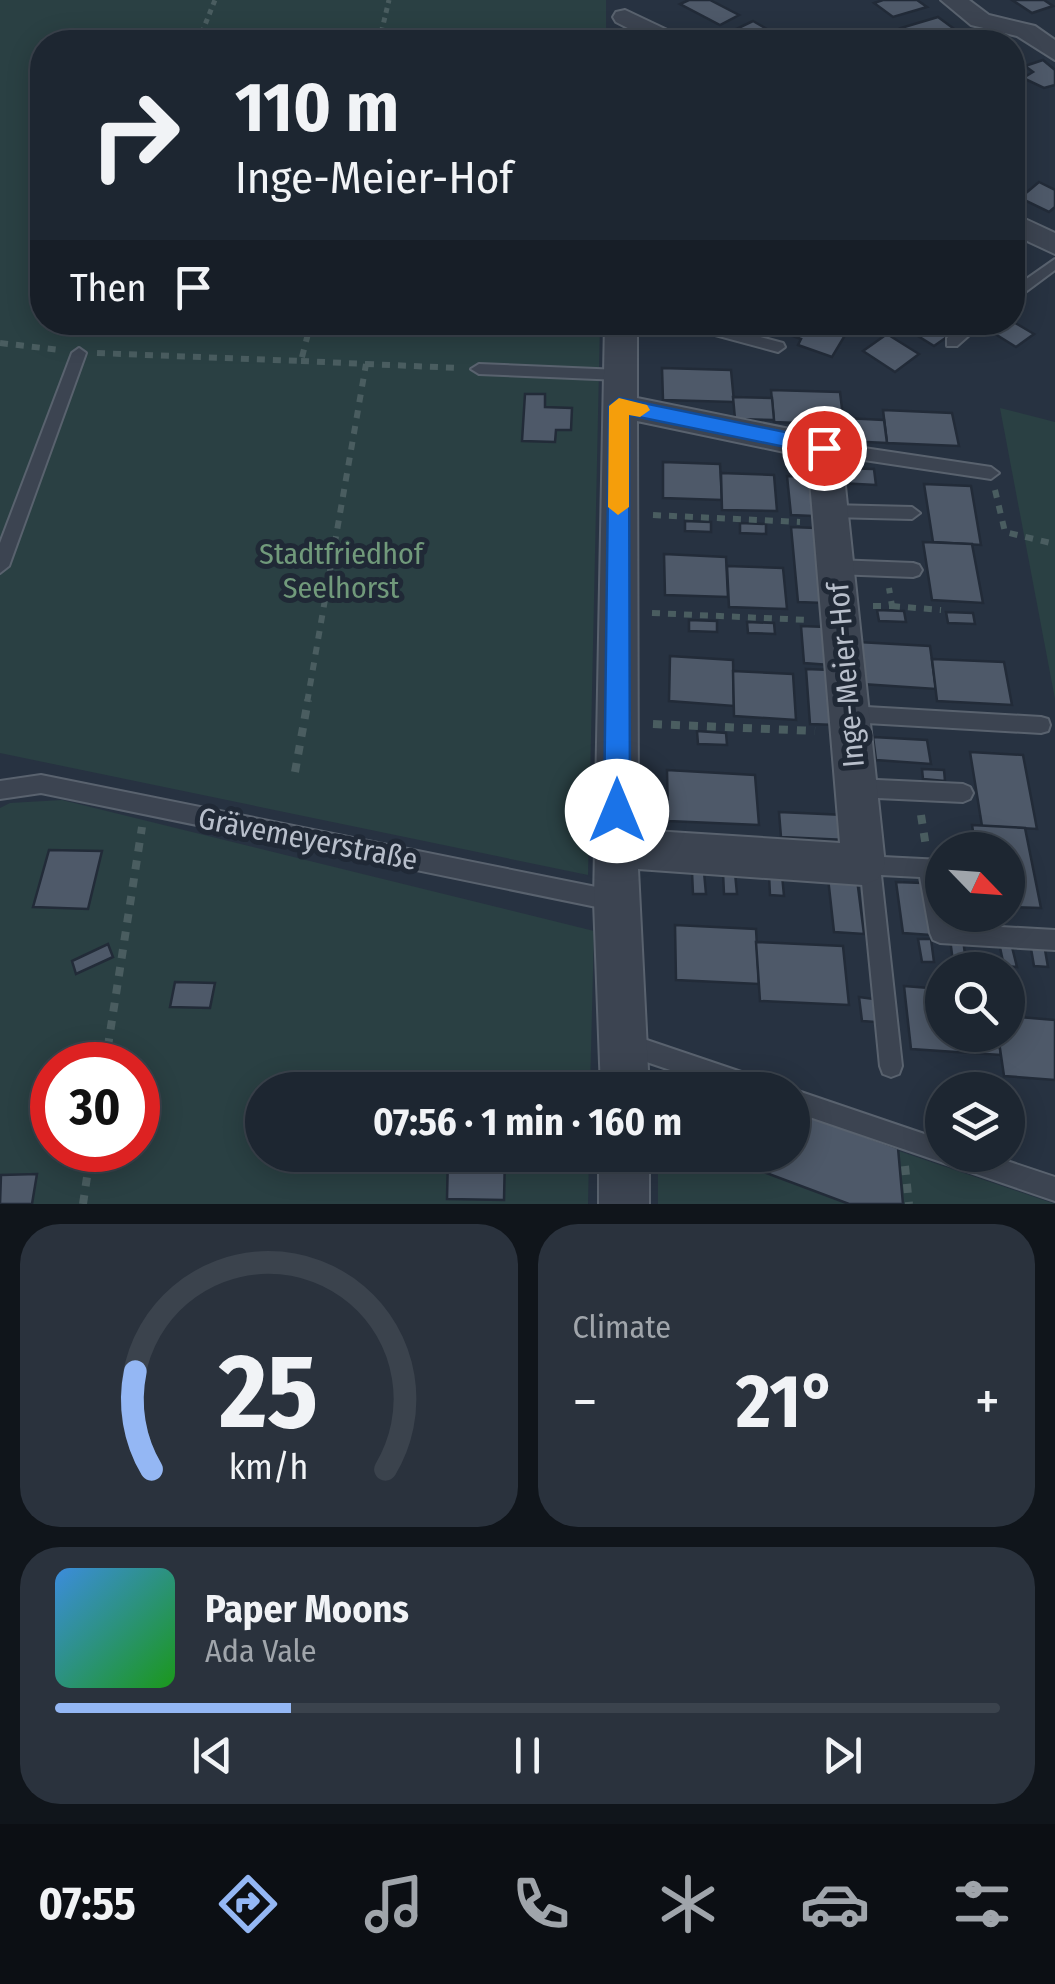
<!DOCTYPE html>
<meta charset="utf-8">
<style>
:root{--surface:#1d2631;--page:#2a323d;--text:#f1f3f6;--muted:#a0a5ab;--line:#3b434d;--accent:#94b7f4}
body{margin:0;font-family:"Fira Sans Condensed",sans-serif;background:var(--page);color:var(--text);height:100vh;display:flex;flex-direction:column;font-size:38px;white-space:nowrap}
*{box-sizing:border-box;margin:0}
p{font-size:32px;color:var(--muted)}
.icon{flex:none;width:55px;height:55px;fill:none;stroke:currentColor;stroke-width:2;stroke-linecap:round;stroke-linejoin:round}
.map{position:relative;height:1204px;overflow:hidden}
.drawer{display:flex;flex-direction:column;gap:20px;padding:20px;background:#10151b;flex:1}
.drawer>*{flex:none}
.top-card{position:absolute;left:30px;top:30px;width:995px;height:305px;border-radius:40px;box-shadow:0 5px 25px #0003,0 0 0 2px var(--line);background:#1d2631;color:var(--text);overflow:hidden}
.needle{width:65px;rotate:115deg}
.fabs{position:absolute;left:925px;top:832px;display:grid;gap:20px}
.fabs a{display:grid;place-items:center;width:100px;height:100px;border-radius:50%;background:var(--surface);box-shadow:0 5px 25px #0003,0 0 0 2px var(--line);font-size:50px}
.speed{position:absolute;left:30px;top:1042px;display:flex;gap:20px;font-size:50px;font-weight:700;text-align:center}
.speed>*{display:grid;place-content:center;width:130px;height:130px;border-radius:50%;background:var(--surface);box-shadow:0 5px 25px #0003,0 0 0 2px var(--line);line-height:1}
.speed .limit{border:15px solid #d22;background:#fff;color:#111}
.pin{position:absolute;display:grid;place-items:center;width:85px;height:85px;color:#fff;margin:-42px;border:5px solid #fff;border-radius:50%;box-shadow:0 2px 10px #0007}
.me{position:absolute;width:110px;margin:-55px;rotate:0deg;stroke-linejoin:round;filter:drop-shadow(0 0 8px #0008)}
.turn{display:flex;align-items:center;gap:35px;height:210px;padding:0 40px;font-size:45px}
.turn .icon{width:130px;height:130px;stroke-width:2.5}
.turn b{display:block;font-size:70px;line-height:85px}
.then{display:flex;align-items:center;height:95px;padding:0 40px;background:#0003;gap:20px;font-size:38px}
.big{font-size:75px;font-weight:700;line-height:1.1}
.drawer .tile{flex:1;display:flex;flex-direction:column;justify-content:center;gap:15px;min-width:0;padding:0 35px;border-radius:40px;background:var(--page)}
.drawer .dial{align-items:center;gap:0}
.dial svg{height:260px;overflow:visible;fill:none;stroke:var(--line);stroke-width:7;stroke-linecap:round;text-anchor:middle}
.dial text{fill:var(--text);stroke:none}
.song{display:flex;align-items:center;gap:30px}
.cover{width:120px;height:120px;border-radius:15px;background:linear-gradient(135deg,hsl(210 70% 55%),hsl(120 70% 35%))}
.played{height:10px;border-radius:5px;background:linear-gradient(90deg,var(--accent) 25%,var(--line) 25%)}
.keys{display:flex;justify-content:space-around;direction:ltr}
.heat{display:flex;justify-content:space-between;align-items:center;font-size:55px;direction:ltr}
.drawer .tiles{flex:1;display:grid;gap:20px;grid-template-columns:1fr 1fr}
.tile:last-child{grid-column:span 2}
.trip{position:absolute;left:245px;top:1072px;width:565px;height:100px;border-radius:50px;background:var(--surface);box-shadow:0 5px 25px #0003,0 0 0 2px var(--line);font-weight:700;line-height:100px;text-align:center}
.tabs{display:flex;height:160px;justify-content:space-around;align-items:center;background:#0c0f14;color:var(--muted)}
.tabs .icon{width:70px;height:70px}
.tabs .on{color:var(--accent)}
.tabs b{font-size:45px;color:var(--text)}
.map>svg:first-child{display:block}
</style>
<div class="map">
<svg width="1055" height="1204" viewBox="0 0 1055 1204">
<rect width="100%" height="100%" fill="#273241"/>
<g fill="#2a4043" fill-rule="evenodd">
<polygon points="0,0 606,0 606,42 42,42 42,322 600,323 588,875 0,753"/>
<polygon points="1000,408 1055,422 1055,699"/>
<path d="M 62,800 L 594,931 L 590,1090 L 262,1090 L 262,1155 L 589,1155 L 588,1204 L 0,1204 L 0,808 L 10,803 ZM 52,1065 L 138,1065 L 138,1150 L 52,1150 Z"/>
<polygon points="793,1115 1055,1204 658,1204 658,1155 792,1155"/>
</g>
<g fill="#4e5969" stroke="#222b38" stroke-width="2.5">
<polygon points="689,0 710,0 739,15 720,25 680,4"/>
<polygon points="883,0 917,0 927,7 893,17 874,3"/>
<polygon points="1012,0 1044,0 1053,6 1032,13"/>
<polygon points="938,17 957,31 919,42 901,28"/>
<polygon points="753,21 777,35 752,42 732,31"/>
<polygon points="1043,60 1055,70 1055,85 1044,88 1023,78 1033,72 1025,66"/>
<polygon points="1039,182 1055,190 1055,207 1049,212 1020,198"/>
<polygon points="1012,321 1034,334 1016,347 992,332"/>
<polygon points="792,322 808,327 812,322 850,327 832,357 798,345 801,339 785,333"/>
<polygon points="907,322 960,322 964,325 934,346 902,326"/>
<polygon points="887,334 919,354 895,372 863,351"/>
<polygon points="662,368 731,370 734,402 663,400"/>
<polygon points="771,390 840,392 844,425 774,422"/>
<polygon points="525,394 545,394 545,407 572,408 571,430 556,430 555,442 522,441"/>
<polygon points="733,397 772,398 774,420 735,419"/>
<polygon points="883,410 952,413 959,446 887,443"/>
<polygon points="844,418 884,420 887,443 846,441"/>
<polygon points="663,462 720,464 722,500 663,498"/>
<polygon points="838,468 874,469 876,485 839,483"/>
<polygon points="721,473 774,475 777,511 722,510"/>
<polygon points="787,476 810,477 813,516 791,515"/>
<polygon points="924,484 971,486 981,545 933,542"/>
<polygon points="685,521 711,522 711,532 685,531"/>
<polygon points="740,523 766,524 766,534 740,533"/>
<polygon points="791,527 816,528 824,603 798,602"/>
<polygon points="923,542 972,544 983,603 932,600"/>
<polygon points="664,554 726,557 728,597 665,595"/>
<polygon points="727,566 783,568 787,609 729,607"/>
<polygon points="877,610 904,611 906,622 879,621"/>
<polygon points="946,612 973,613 975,624 948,623"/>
<polygon points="689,620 717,621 717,632 689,631"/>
<polygon points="747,622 774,623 775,634 748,633"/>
<polygon points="801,626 826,627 830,665 804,663"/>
<polygon points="858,642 930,646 936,689 862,684"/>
<polygon points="670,656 733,660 734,706 669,701"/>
<polygon points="932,659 1004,662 1012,705 937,701"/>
<polygon points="806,669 831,670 836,725 810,724"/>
<polygon points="733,671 793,674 796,720 734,716"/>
<polygon points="697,731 726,733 727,745 698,744"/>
<polygon points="873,737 927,740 931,764 876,760"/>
<polygon points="970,752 1023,755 1037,829 982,826"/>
<polygon points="922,769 944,770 945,781 923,779"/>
<polygon points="667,770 755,775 759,825 668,821"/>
<polygon points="779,812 845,815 847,840 781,837"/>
<polygon points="972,825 1025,828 1041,908 1008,907 1008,850 976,850"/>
<polygon points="49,850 102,851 88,909 33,907"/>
<polygon points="692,872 704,872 706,894 693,894"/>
<polygon points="723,872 735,873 737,894 724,894"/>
<polygon points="769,874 782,875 784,896 770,895"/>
<polygon points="828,878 857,879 864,934 834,932"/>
<polygon points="896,882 923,883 931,935 903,933"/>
<polygon points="675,925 756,929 759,984 676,980"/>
<polygon points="918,939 931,939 934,962 922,962"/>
<polygon points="950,939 963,939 966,962 953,962"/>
<polygon points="756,942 843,946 849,1005 760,1001"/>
<polygon points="999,943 1011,943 1017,967 1004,966"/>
<polygon points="1030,943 1044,944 1048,967 1034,966"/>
<polygon points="108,944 113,957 76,974 72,961"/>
<polygon points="175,982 215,983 210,1008 170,1007"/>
<polygon points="904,986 942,989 942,1035 998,1035 1001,1055 911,1049"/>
<polygon points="859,997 874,999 876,1022 862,1021"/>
<polygon points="1008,1016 1055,1020 1055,1080 1004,1076 998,1035 1008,1035"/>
<polygon points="792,1110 898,1148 903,1204 849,1204 718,1155 792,1155"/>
<polygon points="448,1155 505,1155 504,1200 447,1199"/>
<polygon points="37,1174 32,1204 0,1204 1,1175"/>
</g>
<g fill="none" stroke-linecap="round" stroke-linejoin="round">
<defs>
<g id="lane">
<polygon points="1055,259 1055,270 1012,302 1012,289"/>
<polygon points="676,322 704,322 783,343 785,347 778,352 678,325"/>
<polygon points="967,322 984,322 957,346 947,346 947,338"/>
<polygon points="79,348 86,353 9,566 0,573 0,543 72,353"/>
<polygon points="479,364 620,370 628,375 620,380 479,374 471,369"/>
<polygon points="824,442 991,467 999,473 991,479 824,454 816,448"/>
<polygon points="830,505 912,507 920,513 912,519 830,517 822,511"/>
<polygon points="835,560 913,563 919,565 922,570 919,575 913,577 835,574 829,572 826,567 829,562"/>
<polygon points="849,706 1041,717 1048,719 1050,725 1048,731 1041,733 849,722 842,720 840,714 842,708"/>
<polygon points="41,775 616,891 623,894 626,901 623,908 616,911 41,793 0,799 0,781"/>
<polygon points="856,779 963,784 970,787 973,793 970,799 963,802 856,797 849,794 846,788 849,782"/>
<polygon points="863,856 942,860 942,915 947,915 949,924 1055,930 1055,950 940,943 933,940 930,933 920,877 881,875 902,1066 899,1074 891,1077 883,1074 880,1066 861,873 856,872 853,865 856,858"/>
<polygon points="626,1033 762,1079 770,1082 773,1090 729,1090 626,1055 618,1052 615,1044 618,1036"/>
<polygon points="792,1089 942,1140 942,1155 989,1155 1055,1177 1055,1201 792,1111 792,1090 789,1090"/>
</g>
<g id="street">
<polygon points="941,0 969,0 989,15 1035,26 1055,40 1055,60 1017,36 971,25"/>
<polygon points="625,10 682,37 686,42 655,42 616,22 613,17 616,12"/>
<polygon points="1012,213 1055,233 1055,254 1012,234"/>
<path d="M 605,322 L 637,322 L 637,398 L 824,436 L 836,439 L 841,448 L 885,865 L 878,879 L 863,885 L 638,869 L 649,1090 L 601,1090 L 594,901 ZM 637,421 L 808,457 L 840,843 L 638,830 Z"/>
<rect x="599" y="1155" width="50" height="49"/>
</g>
</defs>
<use href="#lane" stroke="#59626e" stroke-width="4"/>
<use href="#street" stroke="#59626e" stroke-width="4"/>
<g stroke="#4a5d60" stroke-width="5" stroke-dasharray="5 5" stroke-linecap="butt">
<polyline points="198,42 215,0"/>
<polyline points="379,42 389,0"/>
</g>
<g stroke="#4a5d60" stroke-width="6" stroke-dasharray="8 8" stroke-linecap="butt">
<polyline points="0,343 60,350"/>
<polyline points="97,353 301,361 311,322"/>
<polyline points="301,361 366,364 307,703"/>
<polyline points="366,364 460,368"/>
<polyline points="995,490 1005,532 1055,544"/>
<polyline points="653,515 800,522"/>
<polyline points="873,606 892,606 889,588"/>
<polyline points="892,606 941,610"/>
<polyline points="652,613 809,620"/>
</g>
<g stroke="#4a5d60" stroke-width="8" stroke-dasharray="9 9" stroke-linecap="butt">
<polyline points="653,724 815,731"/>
<polyline points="295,772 308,700"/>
<polyline points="921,815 926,847"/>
<polyline points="105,1065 142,827"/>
<polyline points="905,1166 909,1204"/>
<polyline points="83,1204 91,1150"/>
</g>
<use href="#lane" fill="#3c4451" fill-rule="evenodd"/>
<use href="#street" fill="#3c4451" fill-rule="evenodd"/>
</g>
<polygon fill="#1a73e8" stroke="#114b97" stroke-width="2.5" points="619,398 824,440 834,448 824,455 629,415 630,811 626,819 617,823 608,819 604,811 609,406"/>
<polygon fill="#f59e0b" points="619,398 647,405 650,410 640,417 629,415 629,507 618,515 608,507 609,406"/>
<g text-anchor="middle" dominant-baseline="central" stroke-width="10" stroke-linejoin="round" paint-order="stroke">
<g font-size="30" fill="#719a7b" stroke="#202936">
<text x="341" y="554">Stadtfriedhof<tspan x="341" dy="34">Seelhorst</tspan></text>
</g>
<g font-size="30" fill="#b8bfcb" stroke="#202936">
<text transform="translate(846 675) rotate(-95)">Inge-Meier-Hof</text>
<text transform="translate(308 839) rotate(11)">Grävemeyerstraße</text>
</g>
</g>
</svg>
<div class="fabs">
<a><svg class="needle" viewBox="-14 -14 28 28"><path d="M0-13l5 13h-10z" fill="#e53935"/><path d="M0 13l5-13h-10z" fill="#a0a5ab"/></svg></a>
<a><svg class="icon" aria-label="search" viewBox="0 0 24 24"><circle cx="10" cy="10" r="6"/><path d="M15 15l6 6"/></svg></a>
<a><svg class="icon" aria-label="layers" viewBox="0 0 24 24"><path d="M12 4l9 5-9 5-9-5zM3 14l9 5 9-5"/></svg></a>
</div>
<div class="speed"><div class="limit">30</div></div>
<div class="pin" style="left:824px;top:448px;background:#d93025"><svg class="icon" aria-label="arrive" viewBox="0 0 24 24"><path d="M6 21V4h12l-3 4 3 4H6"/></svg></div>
<svg class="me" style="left:617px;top:811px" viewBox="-20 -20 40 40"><circle r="19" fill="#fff"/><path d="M0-13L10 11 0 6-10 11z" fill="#1a73e8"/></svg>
<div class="trip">07:56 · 1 min · 160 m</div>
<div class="top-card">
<div class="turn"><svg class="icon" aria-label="right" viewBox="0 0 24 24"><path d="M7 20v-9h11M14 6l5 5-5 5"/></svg><div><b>110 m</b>Inge-Meier-Hof</div></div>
<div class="then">Then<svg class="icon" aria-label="arrive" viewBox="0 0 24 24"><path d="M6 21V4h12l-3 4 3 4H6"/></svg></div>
</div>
</div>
<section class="drawer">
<div class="tiles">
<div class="tile dial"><svg viewBox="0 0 100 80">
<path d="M14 69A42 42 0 1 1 86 69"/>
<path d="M14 69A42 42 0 0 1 9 39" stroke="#94b7f4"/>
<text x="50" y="56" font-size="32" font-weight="700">25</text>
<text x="50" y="72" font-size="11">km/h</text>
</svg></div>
<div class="tile"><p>Climate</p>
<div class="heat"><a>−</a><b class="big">21°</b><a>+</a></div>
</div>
<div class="tile">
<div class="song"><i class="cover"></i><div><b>Paper Moons</b><p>Ada Vale</p></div></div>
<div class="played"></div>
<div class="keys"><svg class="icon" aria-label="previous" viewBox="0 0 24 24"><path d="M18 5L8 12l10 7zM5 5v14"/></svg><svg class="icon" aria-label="pause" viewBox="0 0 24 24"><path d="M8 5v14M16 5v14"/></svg><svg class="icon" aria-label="next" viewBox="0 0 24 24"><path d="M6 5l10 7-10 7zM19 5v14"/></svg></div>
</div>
</div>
</section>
<nav class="tabs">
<b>07:55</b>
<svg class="icon on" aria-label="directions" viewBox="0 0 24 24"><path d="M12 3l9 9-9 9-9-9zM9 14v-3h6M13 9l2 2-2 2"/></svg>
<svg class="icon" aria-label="music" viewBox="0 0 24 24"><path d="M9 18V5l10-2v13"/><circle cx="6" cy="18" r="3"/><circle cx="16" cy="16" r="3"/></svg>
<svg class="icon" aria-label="phone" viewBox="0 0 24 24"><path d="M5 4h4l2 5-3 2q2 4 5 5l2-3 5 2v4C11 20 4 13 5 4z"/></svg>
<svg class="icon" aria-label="climate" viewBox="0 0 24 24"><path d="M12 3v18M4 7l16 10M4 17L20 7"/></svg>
<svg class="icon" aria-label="car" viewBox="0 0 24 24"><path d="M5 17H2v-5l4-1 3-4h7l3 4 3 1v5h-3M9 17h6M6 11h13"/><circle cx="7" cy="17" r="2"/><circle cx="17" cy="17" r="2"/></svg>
<svg class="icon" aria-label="filters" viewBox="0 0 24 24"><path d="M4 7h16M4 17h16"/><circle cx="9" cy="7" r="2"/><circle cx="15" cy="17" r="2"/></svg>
</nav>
